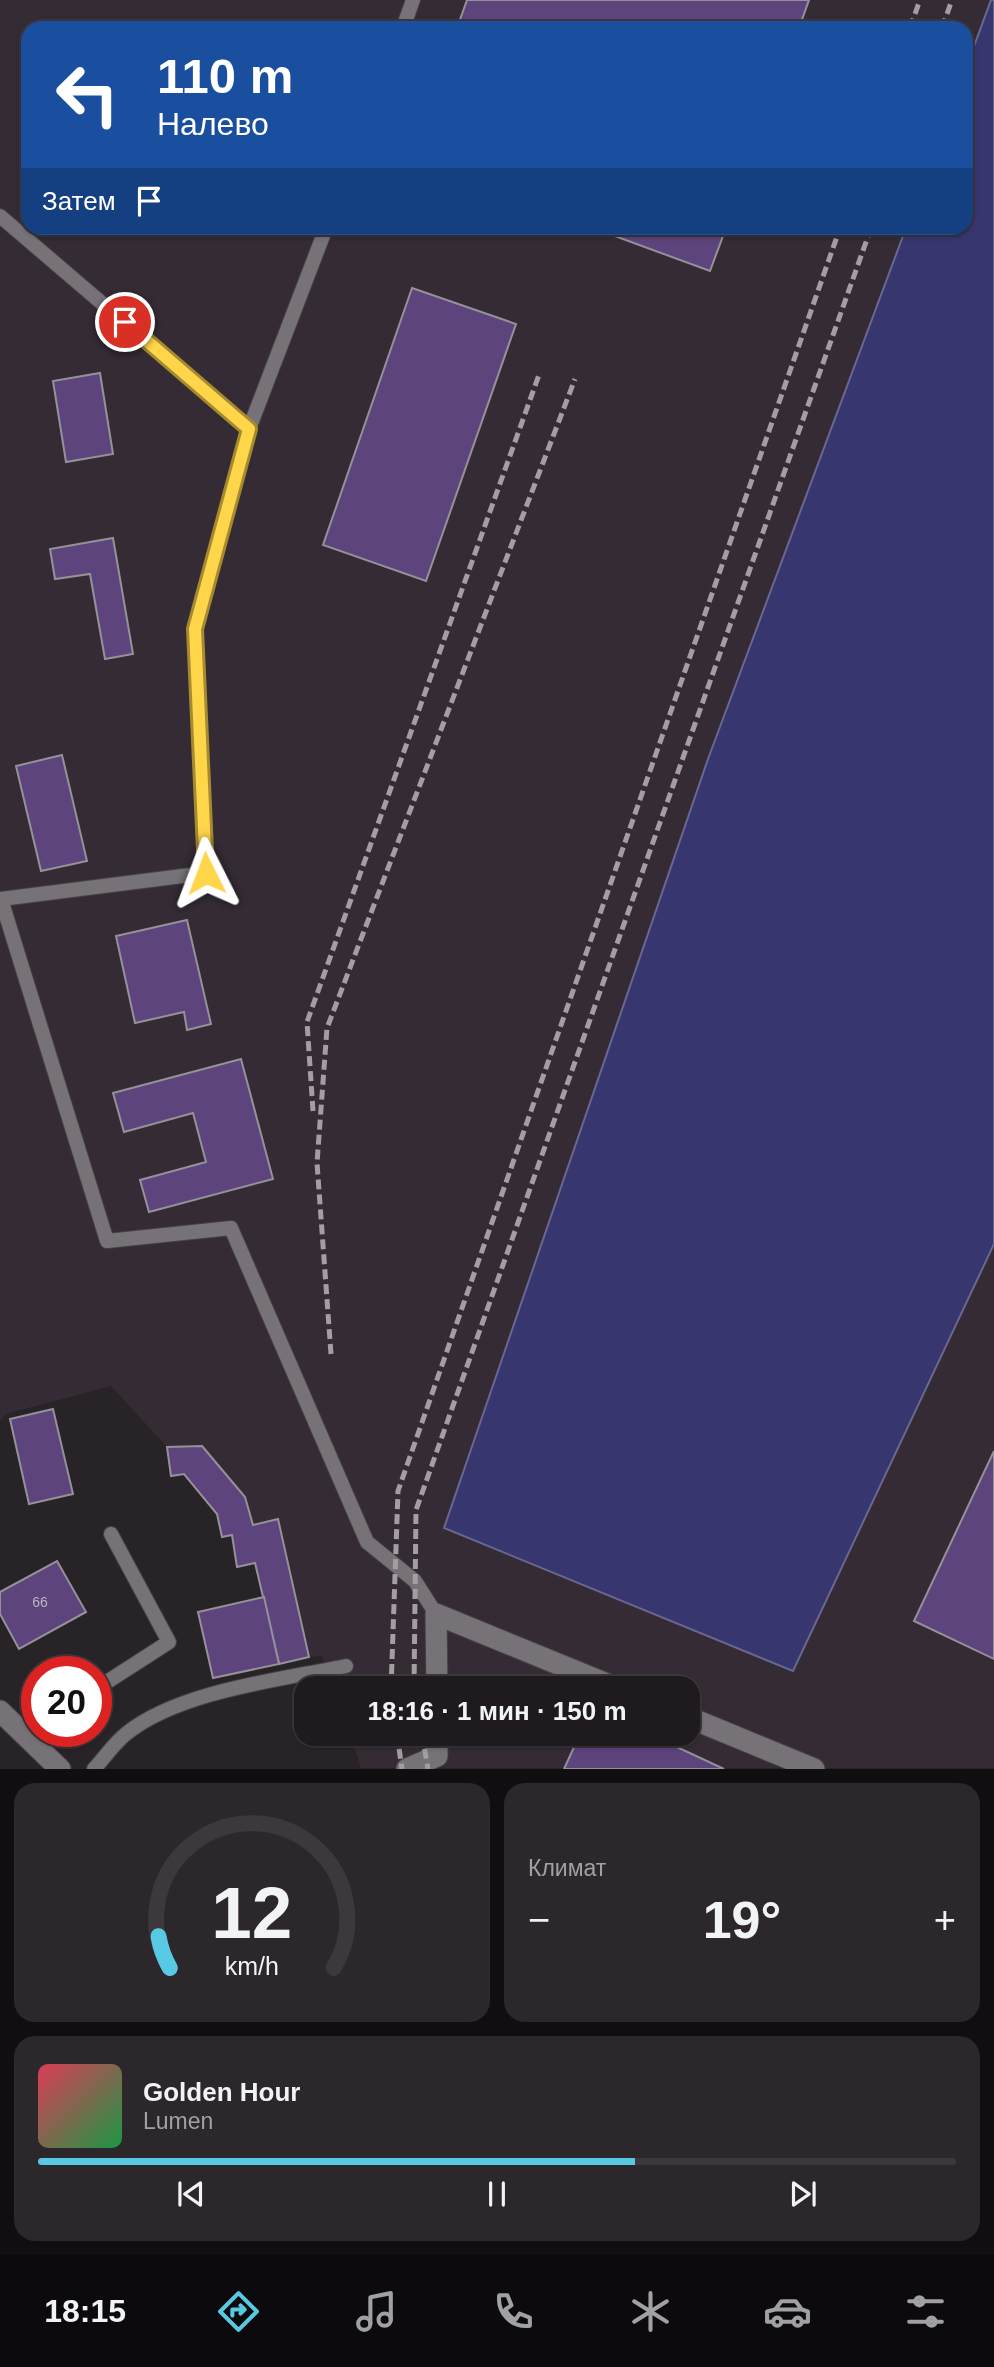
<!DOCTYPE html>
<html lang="ru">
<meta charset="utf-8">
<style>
:root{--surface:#1e1a1d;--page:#2b272a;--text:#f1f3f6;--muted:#a1a1a4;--line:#3c383b;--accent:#58c9e3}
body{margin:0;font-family:Arial,sans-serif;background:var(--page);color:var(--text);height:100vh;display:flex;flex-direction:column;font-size:26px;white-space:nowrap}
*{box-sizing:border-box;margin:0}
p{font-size:23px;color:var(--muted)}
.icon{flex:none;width:38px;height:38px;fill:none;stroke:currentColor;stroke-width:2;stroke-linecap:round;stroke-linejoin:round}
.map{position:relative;height:1769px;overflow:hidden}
.side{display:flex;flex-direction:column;gap:14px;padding:14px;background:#100e10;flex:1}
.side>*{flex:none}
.top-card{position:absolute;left:21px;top:21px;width:952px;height:214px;border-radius:21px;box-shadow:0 2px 5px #0004,0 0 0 2px var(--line);background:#1a4fa0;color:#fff;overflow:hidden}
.speed{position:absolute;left:21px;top:1656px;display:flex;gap:14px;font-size:35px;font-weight:700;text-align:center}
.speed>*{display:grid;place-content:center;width:91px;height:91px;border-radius:50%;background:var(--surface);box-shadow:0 2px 5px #0004,0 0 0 2px var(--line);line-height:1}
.speed .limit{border:10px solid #d22;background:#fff;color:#111}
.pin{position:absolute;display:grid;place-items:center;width:60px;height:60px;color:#fff;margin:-30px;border:4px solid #fff;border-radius:50%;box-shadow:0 2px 7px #0007}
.me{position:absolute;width:77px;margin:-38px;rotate:357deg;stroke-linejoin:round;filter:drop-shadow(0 0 5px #0008)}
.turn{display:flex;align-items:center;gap:24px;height:147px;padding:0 21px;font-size:32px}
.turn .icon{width:91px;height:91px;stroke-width:2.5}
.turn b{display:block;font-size:49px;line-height:60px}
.then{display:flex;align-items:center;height:66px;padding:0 21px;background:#0003;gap:14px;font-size:26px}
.big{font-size:52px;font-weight:600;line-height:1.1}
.side .widget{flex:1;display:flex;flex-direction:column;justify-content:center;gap:10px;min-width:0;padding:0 24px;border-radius:21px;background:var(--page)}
.side .dial{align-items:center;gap:0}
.dial svg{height:182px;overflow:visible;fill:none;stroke:var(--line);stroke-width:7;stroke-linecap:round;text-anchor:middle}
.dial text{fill:var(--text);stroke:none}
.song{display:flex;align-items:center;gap:21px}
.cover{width:84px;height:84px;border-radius:10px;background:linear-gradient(135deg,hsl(350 70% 55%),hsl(140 70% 35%))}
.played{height:7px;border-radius:4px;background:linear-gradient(90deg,var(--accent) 65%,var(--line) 65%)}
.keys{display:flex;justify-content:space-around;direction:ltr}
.heat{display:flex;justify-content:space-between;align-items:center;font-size:38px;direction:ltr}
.side .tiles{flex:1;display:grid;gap:14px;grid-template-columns:1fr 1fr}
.widget:last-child{grid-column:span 2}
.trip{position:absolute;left:294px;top:1676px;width:406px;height:70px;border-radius:21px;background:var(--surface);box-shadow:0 2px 5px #0004,0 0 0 2px var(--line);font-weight:600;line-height:70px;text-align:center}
.tabs{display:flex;height:112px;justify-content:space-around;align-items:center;background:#0c0a0c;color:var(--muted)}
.tabs .icon{width:49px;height:49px}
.tabs .current{color:var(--accent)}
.tabs b{font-size:32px;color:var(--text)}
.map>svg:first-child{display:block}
</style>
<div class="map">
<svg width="994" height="1769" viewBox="0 0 994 1769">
<rect width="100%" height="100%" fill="#282327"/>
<polygon fill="#342b34" points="0,0 991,0 966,68 966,28 28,28 28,228 906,228 708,759 445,1528 793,1671 994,1244 994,1768 361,1768 350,1734 688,1734 688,1689 334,1689 322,1656 309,1657 278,1520 253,1525 245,1497 202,1447 167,1447 111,1386 6,1414 0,1421"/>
<polygon fill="#38366f" stroke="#6a6790" stroke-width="2" points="991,0 994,0 994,1244 793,1671 444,1528 708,759 906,228 966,228 966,68"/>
<g fill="#5e447d" stroke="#949199" stroke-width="2">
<polygon points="467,0 809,0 799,28 457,28"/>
<polygon points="593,228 726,228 710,271"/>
<polygon points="412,288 516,324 426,581 323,545"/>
<polygon points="100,373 113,454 66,462 53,381"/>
<polygon points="113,538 133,654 105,659 90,574 55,579 50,549"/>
<polygon points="62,755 87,861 41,871 16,766"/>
<polygon points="187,920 211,1024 187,1030 184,1012 135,1023 116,936"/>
<polygon points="241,1059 273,1179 149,1212 140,1180 206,1162 193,1113 124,1132 113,1093"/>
<polygon points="53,1409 73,1494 29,1504 10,1419"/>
<polygon points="202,1446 245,1497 253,1525 278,1519 309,1657 279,1664 255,1563 237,1567 232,1535 222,1537 217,1514 184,1474 171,1476 167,1447"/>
<polygon points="994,1451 994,1659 914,1621"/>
<polygon points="57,1561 86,1612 19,1649 0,1614 0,1592"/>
<polygon points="264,1597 279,1664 213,1678 198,1612"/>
<polygon points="580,1734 649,1734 724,1769 564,1769"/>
</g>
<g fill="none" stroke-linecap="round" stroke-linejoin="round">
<defs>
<g id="lane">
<polyline points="403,28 413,0"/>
<polyline points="0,216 249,429"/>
<polyline points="326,228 249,429 195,629 206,873 1,899 107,1241 231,1228 367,1542 415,1581 436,1614"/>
<polyline points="96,1689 169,1642 111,1534"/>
<path d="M 94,1769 C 105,1757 115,1742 127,1733 C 180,1691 279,1680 346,1666"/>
</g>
<g id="street">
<polyline points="437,1689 436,1614 619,1689"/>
<polyline points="688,1717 814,1769"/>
<polyline points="407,1769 437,1756 437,1734"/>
</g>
<polyline id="secondary" points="0,1711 60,1769"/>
</defs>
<use href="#lane" stroke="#454245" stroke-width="16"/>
<use href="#street" stroke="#454245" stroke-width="23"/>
<use href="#secondary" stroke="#454245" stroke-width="23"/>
<use href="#lane" stroke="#777277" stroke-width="14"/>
<use href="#street" stroke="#777277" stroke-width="21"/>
<use href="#secondary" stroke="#777277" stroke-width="21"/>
<g stroke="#a29ea1" stroke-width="5" stroke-dasharray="10 5" stroke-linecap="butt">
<polyline points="910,28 920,0"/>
<polyline points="942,28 952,0"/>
<polyline points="313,1111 307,1022 540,372"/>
<polyline points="331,1354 317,1163 327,1028 575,379"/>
<polyline points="391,1689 398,1491 840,228"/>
<polyline points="414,1689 416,1510 871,228"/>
<polyline points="397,1734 402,1769"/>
<polyline points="422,1734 428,1769"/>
</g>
</g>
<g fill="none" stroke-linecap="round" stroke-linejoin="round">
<defs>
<polyline id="route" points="125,322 249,429 195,629 206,873"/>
</defs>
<use href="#route" stroke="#a68a30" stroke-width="18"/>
<use href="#route" stroke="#ffd54a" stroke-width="12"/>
</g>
<g text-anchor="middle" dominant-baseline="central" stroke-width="7" stroke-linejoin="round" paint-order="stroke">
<g font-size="14" fill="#bdb4c5">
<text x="40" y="1602">66</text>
</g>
</g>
</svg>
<div class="speed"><div class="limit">20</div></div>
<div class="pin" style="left:125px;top:322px;background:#d93025"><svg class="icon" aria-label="arrive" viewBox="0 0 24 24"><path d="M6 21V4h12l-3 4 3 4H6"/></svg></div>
<svg class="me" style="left:206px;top:873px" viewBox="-20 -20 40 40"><path d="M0-17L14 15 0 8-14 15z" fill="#ffd54a" stroke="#fff" stroke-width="4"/></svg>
<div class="trip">18:16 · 1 мин · 150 m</div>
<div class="top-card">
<div class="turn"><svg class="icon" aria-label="left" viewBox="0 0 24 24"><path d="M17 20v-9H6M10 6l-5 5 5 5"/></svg><div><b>110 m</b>Налево</div></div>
<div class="then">Затем<svg class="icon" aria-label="arrive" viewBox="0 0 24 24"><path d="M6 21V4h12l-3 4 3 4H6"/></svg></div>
</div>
</div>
<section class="side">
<div class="tiles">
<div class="widget dial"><svg viewBox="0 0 100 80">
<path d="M14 69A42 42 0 1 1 86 69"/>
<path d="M14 69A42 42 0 0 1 9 55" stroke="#58c9e3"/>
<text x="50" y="56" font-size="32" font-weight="700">12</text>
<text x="50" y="72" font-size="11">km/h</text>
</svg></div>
<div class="widget"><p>Климат</p>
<div class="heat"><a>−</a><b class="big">19°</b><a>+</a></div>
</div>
<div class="widget">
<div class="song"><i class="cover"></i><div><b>Golden Hour</b><p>Lumen</p></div></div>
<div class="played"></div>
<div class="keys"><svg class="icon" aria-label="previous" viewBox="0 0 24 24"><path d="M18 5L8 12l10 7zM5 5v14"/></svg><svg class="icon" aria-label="pause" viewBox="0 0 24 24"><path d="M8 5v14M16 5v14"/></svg><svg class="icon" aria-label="next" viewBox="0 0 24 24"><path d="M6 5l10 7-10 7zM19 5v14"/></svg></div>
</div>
</div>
</section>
<nav class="tabs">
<b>18:15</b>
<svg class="icon current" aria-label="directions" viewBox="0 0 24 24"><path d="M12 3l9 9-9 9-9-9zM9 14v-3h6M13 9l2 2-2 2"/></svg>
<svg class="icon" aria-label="music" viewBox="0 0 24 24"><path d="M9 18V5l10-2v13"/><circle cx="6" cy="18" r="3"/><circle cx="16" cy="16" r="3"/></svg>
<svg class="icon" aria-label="phone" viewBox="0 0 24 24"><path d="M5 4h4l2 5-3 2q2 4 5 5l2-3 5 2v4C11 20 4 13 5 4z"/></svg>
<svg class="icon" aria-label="climate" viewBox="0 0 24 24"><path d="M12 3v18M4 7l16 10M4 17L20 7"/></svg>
<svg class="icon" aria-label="car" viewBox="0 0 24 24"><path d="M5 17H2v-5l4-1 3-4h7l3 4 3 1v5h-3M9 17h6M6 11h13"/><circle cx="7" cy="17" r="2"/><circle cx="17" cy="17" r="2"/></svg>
<svg class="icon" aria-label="filters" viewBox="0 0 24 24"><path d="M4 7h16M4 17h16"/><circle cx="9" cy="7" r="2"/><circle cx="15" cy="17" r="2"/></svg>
</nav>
